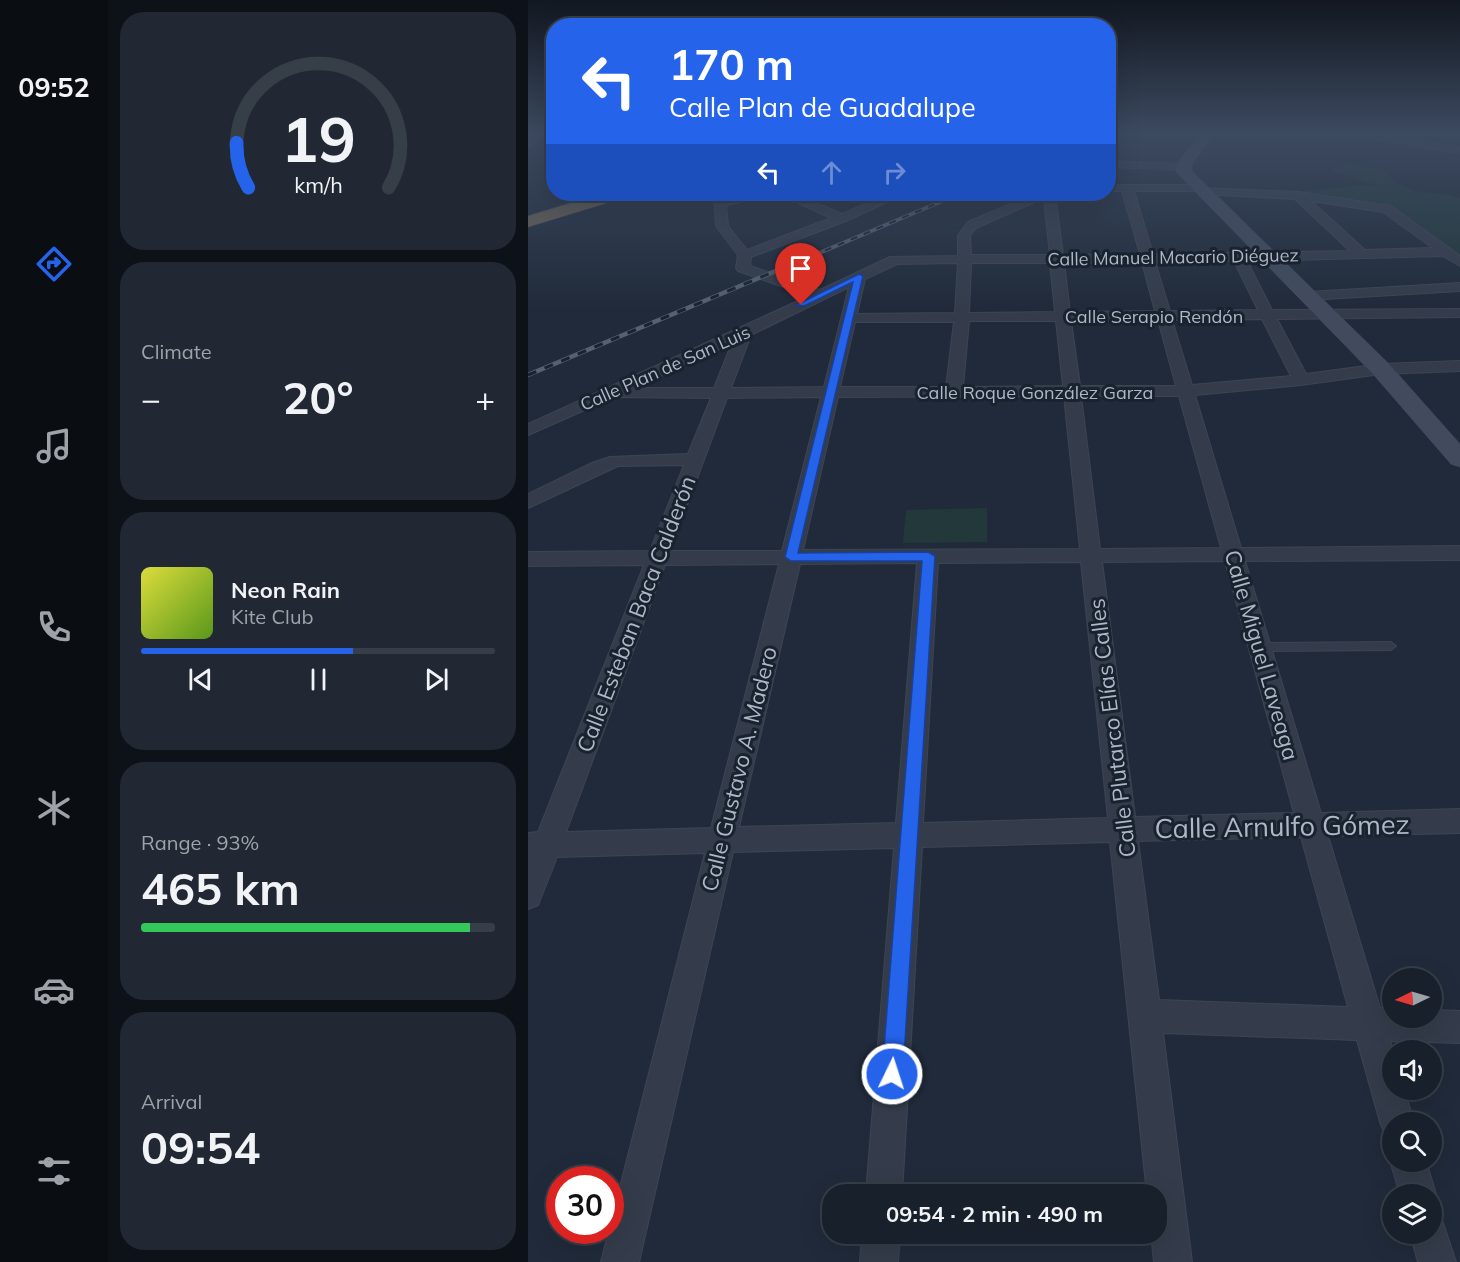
<!DOCTYPE html>
<meta charset="utf-8">
<style>
:root{--surface:#18202c;--page:#212834;--text:#f1f3f6;--muted:#9fa3a9;--line:#363e48;--accent:#2563eb}
body{margin:0;font-family:Mulish,sans-serif;background:var(--page);color:var(--text);height:100vh;display:flex;flex-direction:column;font-size:22px;white-space:nowrap}
*{box-sizing:border-box;margin:0}
p{font-size:20px;color:var(--muted)}
.icon{flex:none;width:33px;height:33px;fill:none;stroke:currentColor;stroke-width:2;stroke-linecap:round;stroke-linejoin:round}
.map{position:relative;flex:1;overflow:hidden}
.sheet{display:flex;flex-direction:column;gap:12px;padding:12px;background:#0d1218;width:420px}
.sheet>*{flex:none}
.top-card{position:absolute;left:18px;top:18px;width:570px;height:183px;border-radius:24px;box-shadow:0 6px 24px #0002,0 0 0 2px var(--line);background:#2563eb;color:#fff;overflow:hidden}
.needle{width:39px;rotate:265deg}
.tools{position:absolute;left:854px;top:968px;display:grid;gap:12px}
.tools a{display:grid;place-items:center;width:60px;height:60px;border-radius:50%;background:var(--surface);box-shadow:0 6px 24px #0002,0 0 0 2px var(--line);font-size:30px}
.speed{position:absolute;left:18px;top:1166px;display:flex;gap:12px;font-size:30px;font-weight:700;text-align:center}
.speed>*{display:grid;place-content:center;width:78px;height:78px;border-radius:50%;background:var(--surface);box-shadow:0 6px 24px #0002,0 0 0 2px var(--line);line-height:1}
.speed .limit{border:9px solid #d22;background:#fff;color:#111}
.pin{position:absolute;display:grid;place-items:center;width:51px;height:51px;color:#fff;margin:-62px -26px;border-radius:50% 50% 50% 0;rotate:-45deg;box-shadow:0 0 6px #0007}
.pin .icon{rotate:45deg}
.me{position:absolute;width:66px;margin:-33px;rotate:4deg;stroke-linejoin:round;filter:drop-shadow(0 0 4px #0008)}
.turn{display:flex;align-items:center;gap:21px;height:126px;padding:0 24px;font-size:27px}
.turn .icon{width:78px;height:78px;stroke-width:2.5}
.turn b{display:block;font-size:42px;line-height:51px}
.lanes{display:flex;align-items:center;height:57px;padding:0 24px;background:#0003;justify-content:center;gap:30px;direction:ltr}
.lanes .off{opacity:.35}
.big{font-size:45px;font-weight:700;line-height:1.1}
.sheet .card{flex:1;display:flex;flex-direction:column;justify-content:center;gap:9px;min-width:0;padding:0 21px;border-radius:24px;background:var(--page)}
.sheet .dial{align-items:center;gap:0}
.dial svg{height:156px;overflow:visible;fill:none;stroke:var(--line);stroke-width:7;stroke-linecap:round;text-anchor:middle}
.dial text{fill:var(--text);stroke:none}
.song{display:flex;align-items:center;gap:18px}
.cover{width:72px;height:72px;border-radius:9px;background:linear-gradient(135deg,hsl(60 70% 55%),hsl(90 70% 35%))}
.played{height:6px;border-radius:3px;background:linear-gradient(90deg,var(--accent) 60%,var(--line) 60%)}
.keys{display:flex;justify-content:space-around;direction:ltr}
.heat{display:flex;justify-content:space-between;align-items:center;font-size:33px;direction:ltr}
.charge{height:9px;border-radius:4px;background:linear-gradient(90deg,#34c759 93%,var(--line) 0)}
.trip{position:absolute;left:294px;top:1184px;width:345px;height:60px;border-radius:24px;background:var(--surface);box-shadow:0 6px 24px #0002,0 0 0 2px var(--line);font-weight:700;line-height:60px;text-align:center}
main{display:flex;flex:1;min-height:0}
.tabs{display:flex;flex-direction:column;width:108px;justify-content:space-around;align-items:center;background:#0a0d12;color:var(--muted)}
.tabs .icon{width:42px;height:42px}
.tabs .active{color:var(--accent)}
.tabs b{font-size:27px;color:var(--text)}
.map>svg:first-child{display:block}
</style>
<main>
<nav class="tabs">
<b>09:52</b>
<svg class="icon active" aria-label="directions" viewBox="0 0 24 24"><path d="M12 3l9 9-9 9-9-9zM9 14v-3h6M13 9l2 2-2 2"/></svg>
<svg class="icon" aria-label="music" viewBox="0 0 24 24"><path d="M9 18V5l10-2v13"/><circle cx="6" cy="18" r="3"/><circle cx="16" cy="16" r="3"/></svg>
<svg class="icon" aria-label="phone" viewBox="0 0 24 24"><path d="M5 4h4l2 5-3 2q2 4 5 5l2-3 5 2v4C11 20 4 13 5 4z"/></svg>
<svg class="icon" aria-label="climate" viewBox="0 0 24 24"><path d="M12 3v18M4 7l16 10M4 17L20 7"/></svg>
<svg class="icon" aria-label="car" viewBox="0 0 24 24"><path d="M5 17H2v-5l4-1 3-4h7l3 4 3 1v5h-3M9 17h6M6 11h13"/><circle cx="7" cy="17" r="2"/><circle cx="17" cy="17" r="2"/></svg>
<svg class="icon" aria-label="filters" viewBox="0 0 24 24"><path d="M4 7h16M4 17h16"/><circle cx="9" cy="7" r="2"/><circle cx="15" cy="17" r="2"/></svg>
</nav>
<section class="sheet">
<div class="card dial"><svg viewBox="0 0 100 80">
<path d="M14 69A42 42 0 1 1 86 69"/>
<path d="M14 69A42 42 0 0 1 8 46" stroke="#2563eb"/>
<text x="50" y="56" font-size="32" font-weight="700">19</text>
<text x="50" y="72" font-size="11">km/h</text>
</svg></div>
<div class="card"><p>Climate</p>
<div class="heat"><a>−</a><b class="big">20°</b><a>+</a></div>
</div>
<div class="card">
<div class="song"><i class="cover"></i><div><b>Neon Rain</b><p>Kite Club</p></div></div>
<div class="played"></div>
<div class="keys"><svg class="icon" aria-label="previous" viewBox="0 0 24 24"><path d="M18 5L8 12l10 7zM5 5v14"/></svg><svg class="icon" aria-label="pause" viewBox="0 0 24 24"><path d="M8 5v14M16 5v14"/></svg><svg class="icon" aria-label="next" viewBox="0 0 24 24"><path d="M6 5l10 7-10 7zM19 5v14"/></svg></div>
</div>
<div class="card"><p>Range · 93%</p><b class="big">465 km</b><div class="charge"></div></div>
<div class="card"><p>Arrival</p><b class="big">09:54</b></div>
</section>
<div class="map">
<svg width="932" height="1262" viewBox="0 0 932 1262">
<rect width="100%" height="100%" fill="#202a3a"/>
<g fill="#22383b">
<polygon points="820,163 855,170 869,183 887,191 922,195 932,198 932,260 891,225 860,207 766,192 834,185 849,186 803,171 812,164"/>
<polygon points="459,508 459,542 375,543 378,510"/>
</g>
<g fill="none" stroke-linecap="round" stroke-linejoin="round">
<defs>
<polygon id="lane" points="863,642 868,646 863,650 732,651 727,647 732,643"/>
<g id="street">
<polygon points="17,133 26,133 26,136 0,146 0,139"/>
<polygon points="817,133 838,133 932,147 932,153 822,136"/>
<polygon points="580,161 655,164 660,167 655,170 580,167"/>
<path d="M 580,185 L 670,185 L 675,188 L 770,192 L 863,206 L 932,256 L 932,266 L 915,256 L 719,261 L 744,310 L 932,309 L 932,317 L 749,319 L 778,374 L 853,364 L 932,361 L 932,371 L 853,374 L 773,385 L 667,395 L 713,548 L 932,546 L 932,560 L 717,561 L 793,813 L 932,809 L 932,833 L 800,836 L 852,1008 L 864,1008 L 864,1017 L 903,1017 L 903,1010 L 932,1011 L 932,1043 L 862,1041 L 865,1050 L 864,1089 L 876,1089 L 886,1122 L 864,1122 L 864,1137 L 857,1134 L 852,1122 L 829,1040 L 635,1033 L 664,1262 L 626,1262 L 623,1233 L 628,1233 L 628,1194 L 619,1194 L 582,842 L 394,847 L 374,1194 L 338,1194 L 366,848 L 205,852 L 111,1262 L 73,1262 L 177,853 L 29,857 L 10,905 L 0,909 L 0,833 L 10,832 L 116,565 L 0,566 L 0,552 L 122,551 L 156,465 L 90,466 L 0,508 L 0,494 L 64,463 L 82,457 L 160,454 L 183,398 L 86,397 L 0,435 L 0,424 L 281,296 L 210,271 L 208,268 L 210,255 L 188,226 L 186,194 L 196,194 L 197,198 L 228,194 L 267,194 L 314,214 L 360,194 L 373,194 L 372,196 L 318,221 L 223,257 L 222,266 L 292,290 L 362,257 L 430,256 L 430,235 L 440,222 L 506,194 L 527,194 L 535,255 L 612,254 L 594,191 L 580,191 ZM 606,191 L 668,191 L 673,194 L 767,199 L 822,251 L 625,254 ZM 253,195 L 303,218 L 219,250 L 200,226 L 198,205 ZM 516,198 L 522,255 L 443,255 L 442,235 L 448,228 ZM 783,201 L 855,212 L 905,248 L 837,250 ZM 706,261 L 730,310 L 642,311 L 627,262 ZM 614,262 L 627,311 L 542,312 L 536,263 ZM 430,263 L 427,313 L 329,314 L 337,279 L 369,264 ZM 443,263 L 522,263 L 527,312 L 441,313 ZM 321,287 L 296,387 L 203,388 L 223,335 ZM 734,319 L 763,376 L 664,385 L 644,320 ZM 630,320 L 648,386 L 552,386 L 543,321 ZM 441,321 L 528,321 L 535,386 L 435,387 ZM 327,322 L 426,322 L 418,387 L 312,387 ZM 204,343 L 186,388 L 106,388 ZM 536,396 L 552,549 L 275,550 L 310,397 ZM 553,396 L 651,396 L 693,548 L 572,549 ZM 293,397 L 254,551 L 142,551 L 199,398 ZM 697,561 L 766,813 L 607,817 L 574,562 ZM 553,562 L 580,818 L 395,823 L 410,563 ZM 389,563 L 368,823 L 211,827 L 272,564 ZM 251,564 L 183,828 L 38,832 L 137,565 ZM 773,837 L 820,1007 L 631,1000 L 610,841 Z"/>
<polygon points="932,283 932,291 780,300 773,296 780,292"/>
<polygon points="864,1156 864,1161 898,1161 908,1194 903,1207 903,1194 872,1194 862,1161"/>
<polygon points="903,1215 914,1220 928,1262 890,1262 882,1233 903,1233"/>
<polygon points="334,1233 372,1233 370,1262 332,1262"/>
</g>
<polygon id="secondary" points="674,133 688,133 664,163 664,171 861,364 932,444 932,467 923,464 845,374 651,175 648,172 649,163"/>
<polygon id="highway" points="73,194 97,194 95,198 0,227 0,216"/>
</defs>
<use href="#lane" stroke="#3d4554" stroke-width="2"/>
<use href="#street" stroke="#3d4554" stroke-width="2"/>
<use href="#secondary" stroke="#3d4554" stroke-width="1"/>
<use href="#highway" stroke="#3e4755" stroke-width="1"/>
<use href="#lane" fill="#343c4b" fill-rule="evenodd"/>
<use href="#street" fill="#343c4b" fill-rule="evenodd"/>
<use href="#secondary" fill="#424b5e" fill-rule="evenodd"/>
<use href="#highway" fill="#716550" fill-rule="evenodd"/>
<defs>
<polyline id="rail-far1" points="284,256 431,194"/>
<polyline id="rail" points="0,375 288,254"/>
</defs>
<use href="#rail-far1" stroke="#556072" stroke-width="4"/>
<use href="#rail" stroke="#556072" stroke-width="4.5"/>
<use href="#rail-far1" stroke="#19222f" stroke-width="2" stroke-dasharray="7" stroke-linecap="butt"/>
<use href="#rail" stroke="#19222f" stroke-width="3" stroke-dasharray="9" stroke-linecap="butt"/>
</g>
<linearGradient id="sky" x2="0" y2="1"><stop stop-color="#121720"/><stop offset="0.43" stop-color="#3c4a60"/><stop offset="1" stop-color="#3c4a60" stop-opacity="0"/></linearGradient>
<rect width="932" height="309" fill="url(#sky)"/>
<polygon fill="#2563eb" stroke="#184099" stroke-width="1.5" points="331,274 335,276 270,553 400,552 407,556 375,1074 372,1082 364,1085 357,1082 354,1074 394,561 263,561 257,557 325,282 276,306 268,305"/>
<g text-anchor="middle" dominant-baseline="central" stroke-width="6" stroke-linejoin="round" paint-order="stroke">
<g font-size="18" fill="#aeb7c7" stroke="#19222f">
<text transform="translate(645 257) rotate(-1)">Calle Manuel Macario Diéguez</text>
<text x="626" y="316">Calle Serapio Rendón</text>
<text transform="translate(137 368) rotate(-24)">Calle Plan de San Luis</text>
<text x="507" y="392">Calle Roque González Garza</text>
</g>
<g font-size="22" fill="#aeb7c7" stroke="#19222f">
<text transform="translate(108 614) rotate(-69)">Calle Esteban Baca Calderón</text>
<text transform="translate(734 655) rotate(74)">Calle Miguel Laveaga</text>
<text transform="translate(584 728) rotate(-97)">Calle Plutarco Elías Calles</text>
<text transform="translate(211 769) rotate(-76)">Calle Gustavo A. Madero</text>
</g>
<g font-size="27" fill="#aeb7c7" stroke="#19222f">
<text transform="translate(754 826) rotate(-1)">Calle Arnulfo Gómez</text>
</g>
</g>
</svg>
<div class="tools">
<a><svg class="needle" viewBox="-14 -14 28 28"><path d="M0-13l5 13h-10z" fill="#e53935"/><path d="M0 13l5-13h-10z" fill="#9fa3a9"/></svg></a>
<a><svg class="icon" aria-label="sound" viewBox="0 0 24 24"><path d="M4 9h4l5-4v14l-5-4H4zM17 9q2 3 0 6"/></svg></a>
<a><svg class="icon" aria-label="search" viewBox="0 0 24 24"><circle cx="10" cy="10" r="6"/><path d="M15 15l6 6"/></svg></a>
<a><svg class="icon" aria-label="layers" viewBox="0 0 24 24"><path d="M12 4l9 5-9 5-9-5zM3 14l9 5 9-5"/></svg></a>
</div>
<div class="speed"><div class="limit">30</div></div>
<div class="pin" style="left:273px;top:305px;background:#d93025"><svg class="icon" aria-label="arrive" viewBox="0 0 24 24"><path d="M6 21V4h12l-3 4 3 4H6"/></svg></div>
<svg class="me" style="left:364px;top:1074px" viewBox="-20 -20 40 40"><circle r="17" fill="#2563eb" stroke="#fff" stroke-width="3"/><path d="M0-11L8 9 0 5-8 9z" fill="#fff"/></svg>
<div class="trip">09:54 · 2 min · 490 m</div>
<div class="top-card">
<div class="turn"><svg class="icon" aria-label="left" viewBox="0 0 24 24"><path d="M17 20v-9H6M10 6l-5 5 5 5"/></svg><div><b>170 m</b>Calle Plan de Guadalupe</div></div>
<div class="lanes"><svg class="icon" aria-label="left" viewBox="0 0 24 24"><path d="M17 20v-9H6M10 6l-5 5 5 5"/></svg><svg class="icon off" aria-label="ahead" viewBox="0 0 24 24"><path d="M12 20V5M6 11l6-6 6 6"/></svg><svg class="icon off" aria-label="right" viewBox="0 0 24 24"><path d="M7 20v-9h11M14 6l5 5-5 5"/></svg></div>
</div>
</div>
</main>
